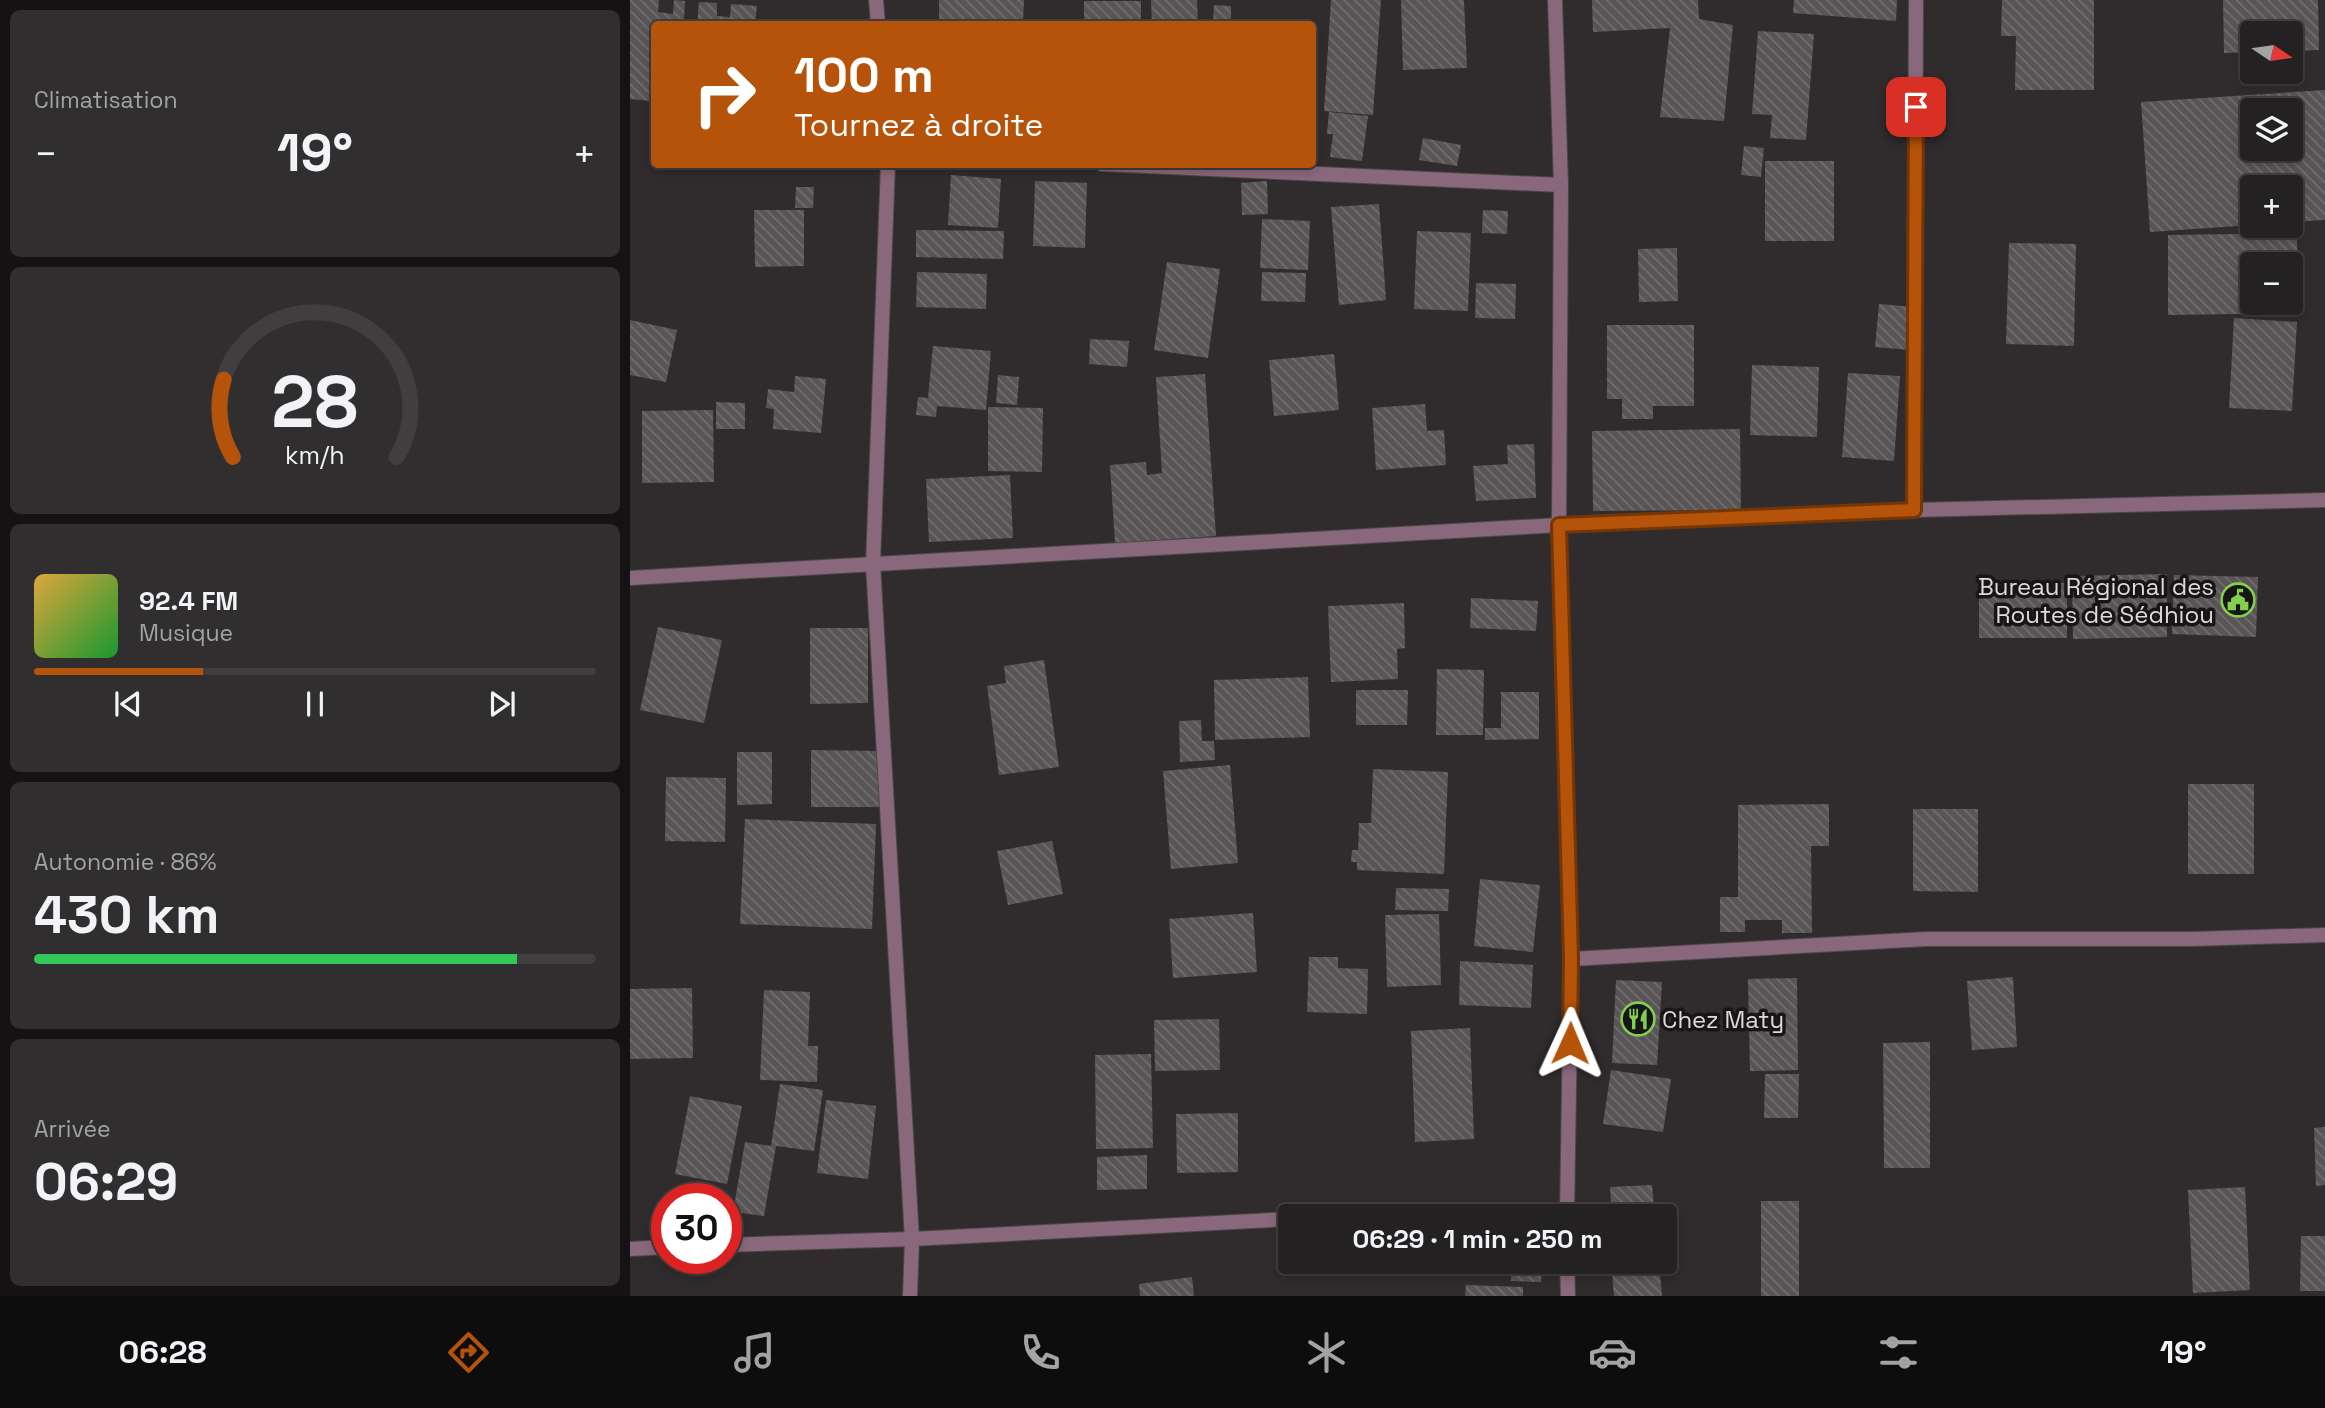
<!DOCTYPE html>
<html lang="fr">
<meta charset="utf-8">
<style>
:root{--surface:#242122;--page:#302e2f;--text:#f1f3f6;--muted:#a3a3a5;--line:#413e40;--accent:#b45309}
body{margin:0;font-family:"Space Grotesk",sans-serif;background:var(--page);color:var(--text);height:100vh;display:flex;flex-direction:column;font-size:26px;white-space:nowrap}
*{box-sizing:border-box;margin:0}
p{font-size:23px;color:var(--muted)}
.icon{flex:none;width:38px;height:38px;fill:none;stroke:currentColor;stroke-width:2;stroke-linecap:round;stroke-linejoin:round}
.map{position:relative;flex:1;overflow:hidden}
.drawer{display:flex;flex-direction:column;gap:10px;padding:10px;background:#141213;width:630px}
.drawer>*{flex:none}
.hud{position:absolute;left:21px;top:21px;width:665px;height:147px;border-radius:7px;box-shadow:0 4px 10px #0003,0 0 0 2px var(--line);background:#b45309;color:#fff;overflow:hidden}
.needle{width:46px;rotate:103deg}
.fabs{position:absolute;left:1610px;top:21px;display:grid;gap:14px}
.fabs a{display:grid;place-items:center;width:63px;height:63px;border-radius:7px;background:var(--surface);box-shadow:0 4px 10px #0003,0 0 0 2px var(--line);font-size:35px}
.speed{position:absolute;left:21px;top:1183px;display:flex;gap:14px;font-size:35px;font-weight:700;text-align:center}
.speed>*{display:grid;place-content:center;width:91px;height:91px;border-radius:50%;background:var(--surface);box-shadow:0 4px 10px #0003,0 0 0 2px var(--line);line-height:1}
.speed .limit{border:10px solid #d22;background:#fff;color:#111}
.pin{position:absolute;display:grid;place-items:center;width:60px;height:60px;color:#fff;margin:-30px;border-radius:14px;box-shadow:0 4px 10px #0006}
.me{position:absolute;width:77px;margin:-38px;rotate:1deg;stroke-linejoin:round;filter:drop-shadow(0 0 5px #0008)}
.turn{display:flex;align-items:center;gap:24px;height:147px;padding:0 28px;font-size:32px}
.turn .icon{width:91px;height:91px;stroke-width:2.5}
.turn b{display:block;font-size:49px;line-height:60px}
.big{font-size:52px;font-weight:700;line-height:1.1}
.drawer .widget{flex:1;display:flex;flex-direction:column;justify-content:center;gap:10px;min-width:0;padding:0 24px;border-radius:10px;background:var(--page)}
.drawer .dial{align-items:center;gap:0}
.dial svg{height:182px;overflow:visible;fill:none;stroke:var(--line);stroke-width:7;stroke-linecap:round;text-anchor:middle}
.dial text{fill:var(--text);stroke:none}
.song{display:flex;align-items:center;gap:21px}
.cover{width:84px;height:84px;border-radius:10px;background:linear-gradient(135deg,hsl(40 70% 55%),hsl(130 70% 35%))}
.played{height:7px;border-radius:4px;background:linear-gradient(90deg,var(--accent) 30%,var(--line) 30%)}
.keys{display:flex;justify-content:space-around;direction:ltr}
.heat{display:flex;justify-content:space-between;align-items:center;font-size:38px;direction:ltr}
.charge{height:10px;border-radius:5px;background:linear-gradient(90deg,#34c759 86%,var(--line) 0)}
.trip{position:absolute;left:648px;top:1204px;width:399px;height:70px;border-radius:7px;background:var(--surface);box-shadow:0 4px 10px #0003,0 0 0 2px var(--line);font-weight:700;line-height:70px;text-align:center}
.tabs{display:flex;height:112px;justify-content:space-around;align-items:center;background:#0e0d0e;color:var(--muted)}
.tabs .icon{width:49px;height:49px}
.tabs .on{color:var(--accent)}
.tabs b{font-size:32px;color:var(--text)}
main{display:flex;flex:1;min-height:0}
.map>svg:first-child{display:block}
</style>
<main>
<section class="drawer">
<div class="widget"><p>Climatisation</p>
<div class="heat"><a>−</a><b class="big">19°</b><a>+</a></div>
</div>
<div class="widget dial"><svg viewBox="0 0 100 80">
<path d="M14 69A42 42 0 1 1 86 69"/>
<path d="M14 69A42 42 0 0 1 10 35" stroke="#b45309"/>
<text x="50" y="56" font-size="32" font-weight="700">28</text>
<text x="50" y="72" font-size="11">km/h</text>
</svg></div>
<div class="widget">
<div class="song"><i class="cover"></i><div><b>92.4 FM</b><p>Musique</p></div></div>
<div class="played"></div>
<div class="keys"><svg class="icon" aria-label="previous" viewBox="0 0 24 24"><path d="M18 5L8 12l10 7zM5 5v14"/></svg><svg class="icon" aria-label="pause" viewBox="0 0 24 24"><path d="M8 5v14M16 5v14"/></svg><svg class="icon" aria-label="next" viewBox="0 0 24 24"><path d="M6 5l10 7-10 7zM19 5v14"/></svg></div>
</div>
<div class="widget"><p>Autonomie · 86%</p><b class="big">430 km</b><div class="charge"></div></div>
<div class="widget"><p>Arrivée</p><b class="big">06:29</b></div>
</section>
<div class="map">
<svg width="1695" height="1296" viewBox="0 0 1695 1296">
<defs>
<pattern id="building-back-hatch" width="6" height="6" patternUnits="userSpaceOnUse" patternTransform="scale(1.75)"><rect width="6" height="6" fill="#595557"/><path d="M-1 5l2 2M0 0l6 6M5-1l2 2" fill="none" stroke="#706d6f"/></pattern>
</defs>
<rect width="100%" height="100%" fill="#302c2e"/>
<g fill="url(#building-back-hatch)" fill-rule="evenodd">
<polygon points="0,0 29,0 28,12 43,14 44,0 55,1 54,21 59,21 59,24 24,24 24,89 22,89 21,101 0,99"/>
<polygon points="309,0 394,0 393,21 377,21 389,22 389,24 368,24 368,21 309,20"/>
<polygon points="521,0 567,0 568,24 522,24"/>
<polygon points="701,0 751,0 743,115 694,111"/>
<polygon points="771,0 834,0 837,68 773,70"/>
<polygon points="962,0 1068,0 1069,19 1103,25 1094,121 1030,117 1040,28 963,32"/>
<polygon points="1164,0 1267,0 1266,21 1163,13"/>
<polygon points="1372,0 1464,0 1464,90 1385,90 1386,36 1371,36"/>
<polygon points="1593,0 1688,0 1689,50 1661,51 1661,33 1622,33 1622,52 1594,53"/>
<rect x="454" y="1" width="57" height="23"/>
<polygon points="69,2 87,3 87,16 100,17 101,4 127,6 125,24 67,24"/>
<polygon points="584,5 601,6 601,24 583,24"/>
<polygon points="1128,31 1184,34 1176,140 1140,138 1142,115 1122,114"/>
<path d="M 1695,90 L 1695,220 L 1661,222 L 1661,187 L 1622,187 L 1622,225 L 1520,232 L 1511,102 ZM 1622,110 L 1661,110 L 1661,149 L 1622,149 Z"/>
<polygon points="699,112 738,116 732,161 700,157 703,134 697,134"/>
<polygon points="793,138 831,145 827,166 789,160"/>
<polygon points="1114,146 1134,148 1131,177 1111,175"/>
<rect x="1135" y="161" width="69" height="80"/>
<polygon points="321,175 371,179 368,228 318,225"/>
<polygon points="405,181 457,183 455,248 403,246"/>
<polygon points="637,181 638,214 612,215 611,183"/>
<polygon points="166,187 184,187 183,208 165,208"/>
<polygon points="749,204 756,300 709,305 701,207"/>
<polygon points="124,210 174,210 174,266 125,267"/>
<polygon points="853,210 878,211 877,234 852,233"/>
<polygon points="632,219 680,221 678,270 630,268"/>
<polygon points="286,230 374,231 373,259 286,257"/>
<polygon points="787,231 841,233 838,311 784,309"/>
<path d="M 1667,233 L 1668,313 L 1538,315 L 1538,235 ZM 1622,264 L 1661,264 L 1661,303 L 1622,303 Z"/>
<polygon points="1379,243 1446,244 1444,346 1376,344"/>
<polygon points="1047,248 1048,301 1009,302 1008,249"/>
<polygon points="537,262 590,269 578,358 524,350"/>
<polygon points="287,272 357,274 356,309 286,307"/>
<polygon points="632,272 676,273 675,302 631,301"/>
<polygon points="846,283 886,284 885,319 845,318"/>
<polygon points="1249,304 1284,307 1280,350 1245,347"/>
<polygon points="1604,318 1667,322 1662,411 1599,408"/>
<polygon points="0,320 47,330 36,382 0,375"/>
<polygon points="977,325 1064,325 1064,406 1023,406 1023,419 992,419 992,399 977,399"/>
<polygon points="460,339 499,341 497,367 459,364"/>
<polygon points="303,346 361,351 356,410 307,406 306,417 286,415 288,397 298,398"/>
<polygon points="704,354 709,410 644,416 639,360"/>
<polygon points="1122,365 1189,367 1187,437 1120,435"/>
<polygon points="1218,373 1270,376 1264,461 1212,457"/>
<polygon points="575,374 586,536 485,543 480,465 516,462 517,475 532,473 526,377"/>
<polygon points="368,375 389,377 387,405 366,403"/>
<polygon points="165,376 196,379 191,433 143,429 144,409 136,408 138,389 164,392"/>
<polygon points="86,402 115,403 115,429 86,429"/>
<polygon points="795,404 797,431 814,430 816,465 746,470 742,408"/>
<polygon points="358,407 413,408 412,472 358,471"/>
<polygon points="83,410 84,482 12,483 12,411"/>
<polygon points="1110,429 1111,510 963,511 962,431"/>
<polygon points="904,444 906,498 846,501 843,466 878,464 877,445"/>
<polygon points="380,475 383,538 299,542 296,479"/>
<polygon points="1537,574 1537,637 1443,639 1442,576"/>
<polygon points="1544,575 1628,577 1626,637 1542,634"/>
<polygon points="1437,583 1437,638 1349,638 1349,584"/>
<polygon points="841,598 908,601 906,631 840,628"/>
<polygon points="774,603 775,648 767,649 768,679 701,682 698,606"/>
<polygon points="28,627 92,640 74,723 10,710"/>
<polygon points="180,628 238,628 238,703 180,704"/>
<polygon points="414,660 429,767 369,775 357,686 376,683 374,666"/>
<polygon points="807,669 854,670 853,735 806,735"/>
<polygon points="678,677 680,737 585,740 584,680"/>
<polygon points="726,690 778,690 777,725 726,725"/>
<polygon points="871,692 909,692 909,739 855,740 855,728 871,728"/>
<polygon points="571,720 572,741 584,741 585,760 550,762 549,721"/>
<polygon points="181,750 249,751 249,807 181,807"/>
<polygon points="107,752 142,752 142,804 107,805"/>
<polygon points="600,765 608,863 541,869 533,771"/>
<polygon points="743,769 818,772 814,874 727,870 727,862 721,862 722,850 728,850 729,823 741,823"/>
<polygon points="36,777 96,778 95,842 35,841"/>
<rect x="1558" y="784" width="66" height="90"/>
<polygon points="1199,804 1199,846 1181,846 1182,933 1152,933 1152,920 1115,920 1115,932 1090,932 1090,897 1108,897 1108,805"/>
<polygon points="1283,809 1348,809 1348,892 1283,891"/>
<polygon points="115,819 246,824 242,929 110,924"/>
<polygon points="422,841 433,894 378,905 367,851"/>
<polygon points="850,879 910,885 903,952 844,946"/>
<polygon points="766,888 819,889 818,911 765,910"/>
<polygon points="623,913 627,972 543,978 539,919"/>
<polygon points="809,914 811,985 757,987 755,915"/>
<polygon points="679,957 708,957 708,968 738,969 737,1014 677,1012"/>
<polygon points="830,961 903,965 901,1008 829,1005"/>
<polygon points="1383,977 1387,1047 1342,1050 1337,981"/>
<polygon points="1167,978 1168,1070 1120,1071 1118,979"/>
<polygon points="986,980 1032,982 1027,1065 982,1063"/>
<polygon points="62,988 63,1058 0,1059 0,989"/>
<polygon points="134,990 180,992 178,1046 188,1046 187,1082 130,1080"/>
<polygon points="589,1019 590,1070 525,1071 524,1020"/>
<polygon points="840,1028 844,1139 785,1142 781,1031"/>
<polygon points="1300,1042 1300,1168 1254,1168 1253,1043"/>
<polygon points="521,1054 523,1148 466,1149 465,1055"/>
<polygon points="981,1070 1041,1079 1033,1132 973,1124"/>
<polygon points="1135,1074 1169,1074 1168,1118 1134,1118"/>
<polygon points="150,1084 193,1090 184,1151 146,1146 134,1216 103,1212 115,1142 141,1146"/>
<polygon points="60,1096 112,1106 97,1184 45,1174"/>
<polygon points="196,1100 246,1106 238,1179 187,1173"/>
<polygon points="608,1113 608,1172 547,1173 546,1114"/>
<polygon points="1695,1127 1695,1185 1686,1186 1684,1128"/>
<polygon points="517,1155 517,1189 467,1190 467,1157"/>
<polygon points="1022,1185 1025,1216 982,1216 980,1187"/>
<polygon points="1615,1187 1620,1290 1563,1293 1558,1190"/>
<rect x="1131" y="1201" width="38" height="95"/>
<polygon points="1671,1236 1695,1236 1695,1291 1670,1291"/>
<polygon points="882,1262 912,1262 911,1282 881,1281"/>
<polygon points="981,1262 1029,1262 1032,1296 984,1296"/>
<polygon points="562,1277 564,1296 510,1296 509,1284"/>
<polygon points="836,1285 893,1287 893,1296 835,1296"/>
</g>
<g fill="none" stroke-linecap="round" stroke-linejoin="round">
<defs>
<g id="street">
<polyline points="246,0 248,24"/>
<polyline points="925,0 931,185 929,525 941,959 937,1216"/>
<polyline points="258,164 243,564 282,1239 280,1296"/>
<polyline points="472,164 931,185"/>
<polyline points="1284,510 1286,0"/>
<polyline points="0,578 929,525 1284,510 1695,500"/>
<polyline points="941,959 1296,939 1562,939 1695,935"/>
<polyline points="744,1216 937,1210"/>
<polyline points="96,1245 282,1239 660,1219"/>
<polyline points="0,1249 37,1247"/>
<polyline points="937,1262 938,1296"/>
</g>
</defs>
<use href="#street" stroke="#4c484a" stroke-width="16"/>
<use href="#street" stroke="#8a687b" stroke-width="14"/>
</g>
<g fill="none" stroke-linecap="round" stroke-linejoin="round">
<defs>
<polyline id="route" points="940,1043 941,959 929,525 1284,510 1286,107"/>
</defs>
<use href="#route" stroke="#753606" stroke-width="18"/>
<use href="#route" stroke="#b45309" stroke-width="12"/>
</g>
<defs>
<symbol id="civic-ring" viewBox="-11 -11 22 22"><circle r="9.5" fill="#171516" stroke="#83d04f" stroke-width="1.5"/><path d="M-.6-6.5H3V-4.5H.6V-3L4-1V1h2V6H-6V1h2V-1L-.6-3ZM-1.2 2.5V6h2.4V2.5Z" fill="#83d04f"/></symbol>
<symbol id="restaurant-ring" viewBox="-11 -11 22 22"><circle r="9.5" fill="#171516" stroke="#83d04f" stroke-width="1.5"/><path d="M-5-6h1v4h1v-4h1v4h1v-4h1v5L-1.5 .5V6h-2V.5L-5-1ZM5-6V6H3V1.5H1.5Q1.5-4 5-6Z" fill="#83d04f"/></symbol>
</defs>
<g fill-rule="evenodd">
<use href="#civic-ring" x="1589" y="581" width="38" height="38"/>
<use href="#restaurant-ring" x="989" y="1000" width="38" height="38"/>
</g>
<g text-anchor="middle" dominant-baseline="central" stroke-width="7" stroke-linejoin="round" paint-order="stroke">
<g font-size="24" fill="#dcdadb" stroke="#171516" text-anchor="end">
<text x="1584" y="586">Bureau Régional des<tspan x="1584" dy="28">Routes de Sédhiou</tspan></text>
<text x="1032" y="1019" text-anchor="start">Chez Maty</text>
</g>
</g>
</svg>
<div class="fabs">
<a><svg class="needle" viewBox="-14 -14 28 28"><path d="M0-13l5 13h-10z" fill="#e53935"/><path d="M0 13l5-13h-10z" fill="#a3a3a5"/></svg></a>
<a><svg class="icon" aria-label="layers" viewBox="0 0 24 24"><path d="M12 4l9 5-9 5-9-5zM3 14l9 5 9-5"/></svg></a>
<a>+</a>
<a>−</a>
</div>
<div class="speed"><div class="limit">30</div></div>
<div class="pin" style="left:1286px;top:107px;background:#d93025"><svg class="icon" aria-label="arrive" viewBox="0 0 24 24"><path d="M6 21V4h12l-3 4 3 4H6"/></svg></div>
<svg class="me" style="left:940px;top:1043px" viewBox="-20 -20 40 40"><path d="M0-17L14 15 0 8-14 15z" fill="#b45309" stroke="#fff" stroke-width="4"/></svg>
<div class="trip">06:29 · 1 min · 250 m</div>
<div class="hud">
<div class="turn"><svg class="icon" aria-label="right" viewBox="0 0 24 24"><path d="M7 20v-9h11M14 6l5 5-5 5"/></svg><div><b>100 m</b>Tournez à droite</div></div>
</div>
</div>
</main>
<nav class="tabs">
<b>06:28</b>
<svg class="icon on" aria-label="directions" viewBox="0 0 24 24"><path d="M12 3l9 9-9 9-9-9zM9 14v-3h6M13 9l2 2-2 2"/></svg>
<svg class="icon" aria-label="music" viewBox="0 0 24 24"><path d="M9 18V5l10-2v13"/><circle cx="6" cy="18" r="3"/><circle cx="16" cy="16" r="3"/></svg>
<svg class="icon" aria-label="phone" viewBox="0 0 24 24"><path d="M5 4h4l2 5-3 2q2 4 5 5l2-3 5 2v4C11 20 4 13 5 4z"/></svg>
<svg class="icon" aria-label="climate" viewBox="0 0 24 24"><path d="M12 3v18M4 7l16 10M4 17L20 7"/></svg>
<svg class="icon" aria-label="car" viewBox="0 0 24 24"><path d="M5 17H2v-5l4-1 3-4h7l3 4 3 1v5h-3M9 17h6M6 11h13"/><circle cx="7" cy="17" r="2"/><circle cx="17" cy="17" r="2"/></svg>
<svg class="icon" aria-label="filters" viewBox="0 0 24 24"><path d="M4 7h16M4 17h16"/><circle cx="9" cy="7" r="2"/><circle cx="15" cy="17" r="2"/></svg>
<b>19°</b>
</nav>
